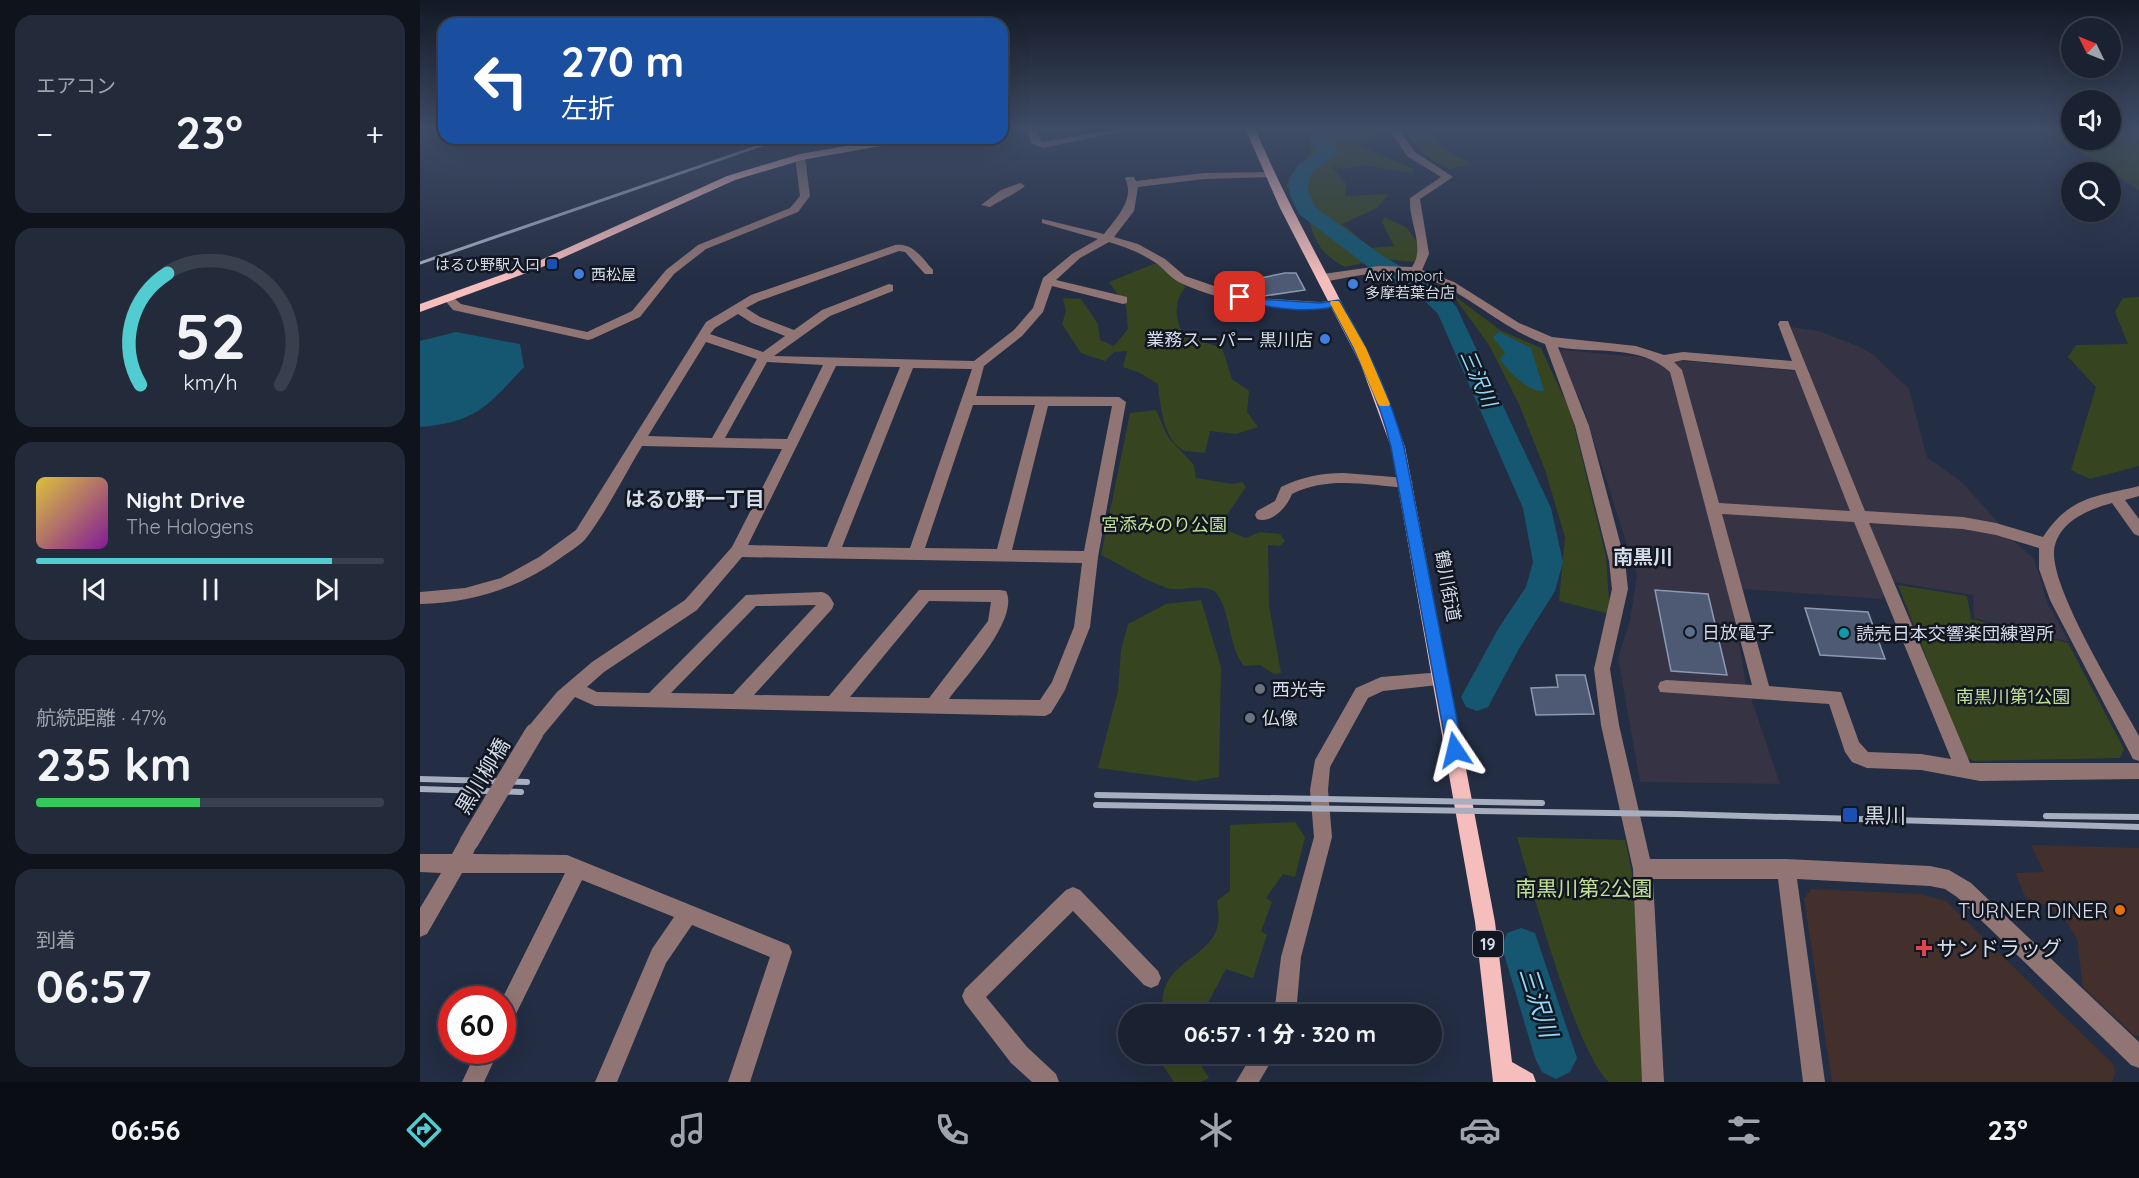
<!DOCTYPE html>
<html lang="ja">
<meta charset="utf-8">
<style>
:root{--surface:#1a2232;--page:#232a3a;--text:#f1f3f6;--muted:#9fa4ac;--line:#383f4d;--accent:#51ccd1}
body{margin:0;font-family:Quicksand,"Noto Sans JP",sans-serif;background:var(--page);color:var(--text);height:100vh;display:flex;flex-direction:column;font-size:22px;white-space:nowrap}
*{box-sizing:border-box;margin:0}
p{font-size:20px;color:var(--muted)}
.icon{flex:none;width:33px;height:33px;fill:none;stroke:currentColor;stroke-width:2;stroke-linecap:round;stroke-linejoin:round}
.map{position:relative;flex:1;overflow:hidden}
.drawer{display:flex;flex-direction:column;gap:15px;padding:15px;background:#0e131c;width:420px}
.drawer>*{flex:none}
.guide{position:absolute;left:18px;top:18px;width:570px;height:126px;border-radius:18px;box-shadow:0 6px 24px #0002,0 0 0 2px var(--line);background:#1a4fa0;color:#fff;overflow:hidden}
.needle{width:39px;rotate:313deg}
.tools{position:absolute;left:1641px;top:18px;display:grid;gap:12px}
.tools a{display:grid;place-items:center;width:60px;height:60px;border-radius:50%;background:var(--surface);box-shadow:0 6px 24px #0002,0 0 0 2px var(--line);font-size:30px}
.speed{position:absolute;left:18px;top:986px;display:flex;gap:12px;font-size:30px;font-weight:700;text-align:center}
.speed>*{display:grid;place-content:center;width:78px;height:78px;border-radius:50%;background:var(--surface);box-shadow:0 6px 24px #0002,0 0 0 2px var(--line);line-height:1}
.speed .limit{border:9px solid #d22;background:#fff;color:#111}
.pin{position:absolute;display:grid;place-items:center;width:51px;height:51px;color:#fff;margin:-26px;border-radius:12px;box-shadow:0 3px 9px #0006}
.me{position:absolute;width:66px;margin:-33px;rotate:350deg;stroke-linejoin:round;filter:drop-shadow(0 0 4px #0008)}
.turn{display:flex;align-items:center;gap:21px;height:126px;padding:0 24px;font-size:27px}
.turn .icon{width:78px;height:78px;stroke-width:2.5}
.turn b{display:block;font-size:42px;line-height:51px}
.big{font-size:45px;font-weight:800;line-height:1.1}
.drawer .tile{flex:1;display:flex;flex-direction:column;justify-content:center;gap:9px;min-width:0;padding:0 21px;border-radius:18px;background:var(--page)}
.drawer .dial{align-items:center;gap:0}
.dial svg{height:156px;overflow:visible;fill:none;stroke:var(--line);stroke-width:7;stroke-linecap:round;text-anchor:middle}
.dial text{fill:var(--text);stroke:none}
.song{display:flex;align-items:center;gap:18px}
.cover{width:72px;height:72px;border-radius:9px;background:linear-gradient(135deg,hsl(50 70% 55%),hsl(290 70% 35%))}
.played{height:6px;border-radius:3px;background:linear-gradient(90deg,var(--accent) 85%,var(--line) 85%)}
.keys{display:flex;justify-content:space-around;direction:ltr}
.heat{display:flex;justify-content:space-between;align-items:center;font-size:33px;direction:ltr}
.charge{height:9px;border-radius:4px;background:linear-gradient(90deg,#34c759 47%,var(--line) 0)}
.trip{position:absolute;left:698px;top:1004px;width:324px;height:60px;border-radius:30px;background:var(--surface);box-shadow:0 6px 24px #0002,0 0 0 2px var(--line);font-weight:800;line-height:60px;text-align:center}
.dock{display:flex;height:96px;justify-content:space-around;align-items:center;background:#0a0e14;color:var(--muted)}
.dock .icon{width:42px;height:42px}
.dock .active{color:var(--accent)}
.dock b{font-size:27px;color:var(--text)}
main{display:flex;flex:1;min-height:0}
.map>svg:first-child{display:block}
</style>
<main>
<section class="drawer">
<div class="tile"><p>エアコン</p>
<div class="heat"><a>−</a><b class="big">23°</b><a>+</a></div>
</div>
<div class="tile dial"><svg viewBox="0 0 100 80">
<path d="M14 69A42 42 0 1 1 86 69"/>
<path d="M14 69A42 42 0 0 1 28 12" stroke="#51ccd1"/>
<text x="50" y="56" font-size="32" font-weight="700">52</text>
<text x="50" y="72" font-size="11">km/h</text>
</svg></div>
<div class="tile">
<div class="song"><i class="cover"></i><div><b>Night Drive</b><p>The Halogens</p></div></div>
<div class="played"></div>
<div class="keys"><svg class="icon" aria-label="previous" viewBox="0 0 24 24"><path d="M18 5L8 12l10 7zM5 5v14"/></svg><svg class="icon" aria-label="pause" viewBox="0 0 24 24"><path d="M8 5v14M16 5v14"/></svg><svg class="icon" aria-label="next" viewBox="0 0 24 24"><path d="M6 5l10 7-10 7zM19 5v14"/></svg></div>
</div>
<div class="tile"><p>航続距離 · 47%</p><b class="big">235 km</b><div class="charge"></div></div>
<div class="tile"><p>到着</p><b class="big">06:57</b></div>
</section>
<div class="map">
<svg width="1719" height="1082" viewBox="0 0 1719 1082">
<rect width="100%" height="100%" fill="#232d43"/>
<g fill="#43302c">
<polygon points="1611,845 1719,848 1719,1036 1714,1035 1663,987 1657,939 1645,920 1628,906 1606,898 1595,873 1624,872"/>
<polygon points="1391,889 1500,894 1526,901 1694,1065 1695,1074 1692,1082 1412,1082 1384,899"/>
</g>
<polygon fill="#353344" points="1371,327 1399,331 1438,346 1454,355 1489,389 1507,457 1543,483 1596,543 1614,559 1628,604 1649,642 1554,618 1553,595 1461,580 1465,594 1461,599 1309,588 1326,683 1360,784 1220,782 1198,658 1210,620 1217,576 1163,407 1138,353 1143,350 1389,372"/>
<g fill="#36451f">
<path d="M 889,128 L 964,128 L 940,146 L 994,169 L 992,173 L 944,165 L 926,169 L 911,166 L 926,184 L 925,196 L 969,194 L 957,208 L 922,224 L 951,248 L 974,246 L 962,222 L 964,217 L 987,228 L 1003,251 L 995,262 L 963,259 L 925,267 C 891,249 897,234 881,204 C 877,198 871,192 866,186 L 890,153 Z"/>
<path d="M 985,128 L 1012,128 C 1017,151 1033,153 1052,164 L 1029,169 C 1004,156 999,152 985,128 Z"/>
<polygon points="1608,128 1651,128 1652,140 1690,140 1691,128 1719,128 1719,190 1635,136"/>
<path d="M 736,263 L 766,287 C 752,303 756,318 763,335 L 802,348 L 812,379 L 829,391 L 827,412 L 838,427 L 816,434 L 790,431 L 785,453 C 779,452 772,452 766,451 C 743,443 740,404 738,384 L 720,373 L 703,367 L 707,351 L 694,352 L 685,361 L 661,353 L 642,324 L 646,311 L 643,298 L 661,299 L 678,324 L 680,340 L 694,346 L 708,329 L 706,306 L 689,282 Z"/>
<polygon points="1032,294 1080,330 1121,348 1151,413 1186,556 1190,614 1139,601 1145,537 1125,470 1099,404 1069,345"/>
<polygon points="1719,297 1719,466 1670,479 1651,470 1676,387 1648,357 1656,345 1708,344 1695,312 1703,298"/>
<path d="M 736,410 L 748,437 L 774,465 L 776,478 L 812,484 L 823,482 L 826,487 L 802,522 L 808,531 L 826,538 L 840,532 L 860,534 L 865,541 L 860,546 L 848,545 L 849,606 L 861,673 L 854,674 L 840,665 L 824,666 C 808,646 812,616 797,594 C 789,583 764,590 752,589 C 736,587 698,563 681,555 L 710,413 Z"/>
<polygon points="1478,585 1547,596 1551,619 1648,643 1704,749 1700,758 1554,761 1545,757"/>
<polygon points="781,600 801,667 799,777 775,781 678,768 698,691 701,650 708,624 746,604"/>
<path d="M 875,822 L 885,837 L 875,877 L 863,874 L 846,898 L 852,902 L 841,931 L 847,935 L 833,978 L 806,969 L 782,1014 L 743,1014 C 736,962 786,962 797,928 C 800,920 798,909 797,901 L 810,891 L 810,825 Z"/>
<path d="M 1097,837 L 1205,840 C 1224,918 1220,1002 1222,1082 L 1189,1082 C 1155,1051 1112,888 1097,837 Z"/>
<polygon points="735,1053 783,1053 782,1067 789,1078 780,1082 754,1082"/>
</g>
<g fill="#155771">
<path d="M 36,332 L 100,344 L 104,367 C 67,406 57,422 0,427 L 0,341 Z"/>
<path d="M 1079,332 L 1111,348 L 1124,391 C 1111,394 1087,371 1080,359 L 1085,353 L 1073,337 Z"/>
</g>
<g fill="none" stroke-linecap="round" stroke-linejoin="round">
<g fill="#155771" fill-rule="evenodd">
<polygon points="891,128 909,128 911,142 919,152 892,172 889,179 888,190 895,207 963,256 1018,288 1036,306 1131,508 1143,562 1135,591 1100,647 1068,707 1057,711 1046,707 1041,697 1078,629 1106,587 1113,562 1103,508 1018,314 1002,298 947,266 879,214 870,196 869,179 879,164 899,151 893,143"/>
<polygon points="1101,928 1115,933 1157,1058 1150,1072 1136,1079 1122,1072 1115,1058 1082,947 1087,933"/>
</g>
</g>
<g fill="#4e5a73" stroke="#8c99b4" stroke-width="1.5">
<polygon points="865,273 876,273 885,290 844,296 836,279"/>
<polygon points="1235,590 1288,594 1307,675 1251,671"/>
<polygon points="1385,608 1448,612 1465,659 1400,655"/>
<polygon points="1136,675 1165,675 1174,714 1116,715 1111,688 1138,687"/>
</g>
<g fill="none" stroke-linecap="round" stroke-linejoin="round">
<g fill="#917575" fill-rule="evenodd">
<polygon points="607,128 617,128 620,140 624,142 698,128 717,128 623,148 612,144"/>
<path d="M 968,128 L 978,128 L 995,152 L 1033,177 L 1000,199 L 1009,254 L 1002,270 L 1034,282 L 1099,323 L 1132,337 L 1216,346 L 1244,355 L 1263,352 L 1372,361 L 1358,324 L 1360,321 L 1368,321 L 1445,511 L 1543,517 L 1576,523 L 1623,537 C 1650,496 1675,497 1719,486 L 1719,496 L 1705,500 L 1719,519 L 1719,536 L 1714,534 L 1692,503 C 1670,509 1642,520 1635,545 C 1624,580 1700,700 1719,736 L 1719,761 L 1713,759 L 1630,600 L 1619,569 L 1619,548 L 1576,535 L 1543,529 L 1449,523 L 1550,763 L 1719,763 L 1719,779 L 1560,781 L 1501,770 L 1447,768 L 1432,762 L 1425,752 L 1409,704 L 1240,692 L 1238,687 L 1240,682 L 1246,680 L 1332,685 L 1250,372 C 1220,344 1176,354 1138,347 L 1169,426 L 1205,561 L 1208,589 L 1190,669 L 1199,725 L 1230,859 L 1366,859 L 1510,866 L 1529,870 L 1551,883 L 1719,1042 L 1719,1068 L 1711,1065 L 1537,897 L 1525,889 L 1510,886 L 1377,879 L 1405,1082 L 1383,1082 L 1358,879 L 1233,879 L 1244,1082 L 1222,1082 L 1213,869 L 1181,725 L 1174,669 L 1192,589 L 1189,561 L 1155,426 L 1125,344 C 1077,327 1040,284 990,274 C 962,269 931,277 903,282 L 897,278 L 903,274 L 959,266 L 992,267 C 1006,247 988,221 990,198 L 1021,177 L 987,156 ZM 1263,360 L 1375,370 L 1430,511 L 1299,503 L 1262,370 L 1254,362 ZM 1302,514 L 1434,522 L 1531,759 L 1501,754 L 1448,752 L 1439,742 L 1421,692 L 1349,686 Z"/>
<polygon points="380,154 385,157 390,196 378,212 286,249 254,274 220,317 172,339 168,340 33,310 23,298 29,294 41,304 167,332 212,311 246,270 278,245 370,208 380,196 375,157"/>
<path d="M 848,172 L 853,175 L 852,177 L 784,179 L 718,187 L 714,211 L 694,237 L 718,244 L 745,259 L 765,276 L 806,290 L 838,298 L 900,302 L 920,300 L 920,306 C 880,316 793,301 757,281 C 749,276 743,268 736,263 C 721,253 706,247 689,242 L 660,258 L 636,280 L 707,297 L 707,303 L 703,304 L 632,286 L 623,312 L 602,336 L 564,366 L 556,396 L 699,397 L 706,402 L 678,557 L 670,627 L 645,690 L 631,713 L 625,716 L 175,706 L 155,697 L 120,739 L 114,741 L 108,739 L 105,733 L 108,727 L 137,692 L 172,662 L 265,600 L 312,547 L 362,449 L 222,446 C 204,476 188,509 167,537 C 161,545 150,551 142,557 C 99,588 53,603 0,604 L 0,592 L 45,588 L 81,578 L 119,557 L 156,530 L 286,322 L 331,295 L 475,245 C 493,242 502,258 513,270 L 513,274 L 505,274 L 485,252 L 479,251 L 339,301 L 326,308 L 340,317 L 374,330 L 402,310 L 469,284 L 473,285 L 473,291 L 410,316 L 354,356 L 554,361 L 594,330 L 613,308 L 623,278 L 652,254 L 678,239 L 622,223 L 622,219 L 684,234 C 695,220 716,198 705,179 L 706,177 L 714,177 L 716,181 L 784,173 ZM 318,314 L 332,323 L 365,336 L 343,352 L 290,334 L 295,328 ZM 286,342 L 337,359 L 292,438 L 228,436 ZM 347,362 L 403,365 L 367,439 L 305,438 ZM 416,366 L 480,367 L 407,547 L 328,545 ZM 493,368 L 552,369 L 490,548 L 422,547 ZM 553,405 L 615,405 L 577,549 L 505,548 ZM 628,406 L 692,406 L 664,551 L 592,550 ZM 322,557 L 662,563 L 654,627 L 632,682 L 620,700 L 529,699 C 545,677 600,619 586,591 L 580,590 L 499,590 L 409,696 L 334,695 L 412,609 L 414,604 C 411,598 409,594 402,592 L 326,595 L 229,693 L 177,692 L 167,687 L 184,672 L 277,610 ZM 509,601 L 571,602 L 568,621 L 509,698 L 430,697 ZM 396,605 L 313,694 L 251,693 L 336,606 Z"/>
<path d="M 600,183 L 605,186 C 595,194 581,200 570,207 L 561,205 L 581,190 Z"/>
<path d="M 924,473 L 986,478 L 993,483 L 986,488 C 948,485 908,476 872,494 C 867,507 852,524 837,519 L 835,515 L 837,511 L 855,501 L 861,487 C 882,477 901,473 924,473 Z"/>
<polygon points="1022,672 1028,674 1030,679 1028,684 963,691 948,698 910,767 908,790 912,837 881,957 876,1014 854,1014 861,957 894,837 890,790 895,760 936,688 961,677"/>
<polygon points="49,833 56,836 58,842 53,854 147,855 369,945 372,952 330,1082 308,1082 350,957 272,925 246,963 197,1082 175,1082 232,949 254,917 162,880 89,1028 82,1031 82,999 145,873 42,873 7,934 0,937 0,908 21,873 0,872 0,854 32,854 42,836"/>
<polygon points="653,887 660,890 738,971 741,978 738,985 731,988 724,985 653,911 566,997 607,1047 636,1074 639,1082 612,1082 591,1063 545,1003 542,996 545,989 646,890"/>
<polygon points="57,1050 79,1050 64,1082 42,1082"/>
<polygon points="833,1053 856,1053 839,1082 816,1082"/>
</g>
<g fill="#f5bdbc" fill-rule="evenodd">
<path d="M 825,128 L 835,128 C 880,237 948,335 985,447 L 1075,922 L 1092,1062 L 1113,1074 L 1116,1082 L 1073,1082 L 1055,922 L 971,447 L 941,365 L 860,208 Z"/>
<polygon points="472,138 494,138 489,141 382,160 315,180 120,268 0,312 0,304 112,264 307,176 380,154"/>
</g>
<polyline stroke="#a6aebf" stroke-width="3" points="0,263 362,138"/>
<g stroke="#a6aebf" stroke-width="6">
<polyline points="0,779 107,782"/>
<polyline points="0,789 101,792"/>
<polyline points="677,795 1122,803"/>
<polyline points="676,805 1257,814 1719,827"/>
<polyline points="1626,816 1719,817"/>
</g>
<polyline stroke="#917575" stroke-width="19" points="49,842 114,733"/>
</g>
<linearGradient id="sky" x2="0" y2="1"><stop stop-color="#131925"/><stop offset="0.46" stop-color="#3f4c66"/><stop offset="1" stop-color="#3f4c66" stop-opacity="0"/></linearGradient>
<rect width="1719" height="279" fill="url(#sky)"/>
<path fill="#1a73e8" stroke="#114b97" stroke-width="1.5" d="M 820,294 L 838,299 L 900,303 L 919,300 C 947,345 970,396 984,447 L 1043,750 L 1041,755 L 1035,757 L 1030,755 L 1027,750 L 971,447 C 959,397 936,352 912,307 C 883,314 846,307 817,300 L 817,295 Z"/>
<polygon fill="#f59e0b" points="911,301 919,301 946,348 970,404 969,406 960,406 958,404 934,348 910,303"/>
<g fill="#1a4fb4" stroke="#111620" stroke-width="2">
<rect x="126" y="258" width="12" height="12" rx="3"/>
<rect x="1422" y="807" width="16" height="16" rx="3"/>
</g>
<g fill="#3f7fe0" stroke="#111620" stroke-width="2">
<circle cx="159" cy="274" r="6"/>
<circle cx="933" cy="284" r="6"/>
<circle cx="905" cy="339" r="6"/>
</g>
<circle fill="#5c6f8a" stroke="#111620" stroke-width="2" cx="1270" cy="632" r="6"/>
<circle fill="#0f9aa8" stroke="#111620" stroke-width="2" cx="1424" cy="633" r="6"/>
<g fill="#6b7280" stroke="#111620" stroke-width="2">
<circle cx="840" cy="689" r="6"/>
<circle cx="830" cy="718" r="6"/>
</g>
<circle fill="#e8710a" stroke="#111620" stroke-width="2" cx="1700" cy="910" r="6"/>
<path fill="#e0444e" stroke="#111620" stroke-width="2" d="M1501 939h6v6h6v6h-6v6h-6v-6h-6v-6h6z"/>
<g text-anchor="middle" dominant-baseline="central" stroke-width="5" stroke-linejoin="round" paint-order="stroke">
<g font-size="15" fill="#d4dcea" stroke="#111620" text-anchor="start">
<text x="120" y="264" text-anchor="end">はるひ野駅入口</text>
<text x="171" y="274">西松屋</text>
<text x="945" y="275">Avix Import<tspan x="945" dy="17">多摩若葉台店</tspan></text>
</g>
<rect fill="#111620" stroke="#9aa1ad" stroke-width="1.5" x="1053" y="931" width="30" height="26" rx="4.5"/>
<g font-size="16" font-weight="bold" fill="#d4dcea">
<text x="1068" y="944">19</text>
</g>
<g font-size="18" fill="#d4dcea" stroke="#111620" text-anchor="start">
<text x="893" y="339" text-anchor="end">業務スーパー 黒川店</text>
<text x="1282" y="632">日放電子</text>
<text x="1436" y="633">読売日本交響楽団練習所</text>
<text x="852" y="689">西光寺</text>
<text x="842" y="718">仏像</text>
</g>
<g font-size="18" fill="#c1e093" stroke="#111620">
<text x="744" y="524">宮添みのり公園</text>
<text x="1593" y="696">南黒川第1公園</text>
</g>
<g font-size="18" fill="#d4dcea" stroke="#111620">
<text transform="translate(1028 586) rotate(80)">鶴川街道</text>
</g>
<g font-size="20" font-style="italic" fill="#91d8f9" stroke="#111620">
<text transform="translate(1059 378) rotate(66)">三沢川</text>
</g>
<g font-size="20" font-weight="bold" fill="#d4dcea" stroke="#111620">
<text x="275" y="498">はるひ野一丁目</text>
<text x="1223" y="556">南黒川</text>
</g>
<g font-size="21" fill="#d4dcea" stroke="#111620">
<text transform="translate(62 776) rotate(-59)">黒川柳橋</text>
</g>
<g font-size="21" fill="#d4dcea" stroke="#111620" text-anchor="start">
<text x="1444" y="815">黒川</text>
<text x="1688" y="910" text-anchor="end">TURNER DINER</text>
<text x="1516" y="948">サンドラッグ</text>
</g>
<g font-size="21" fill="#c1e093" stroke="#111620">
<text x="1164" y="888">南黒川第2公園</text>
</g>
<g font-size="24" font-style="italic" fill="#91d8f9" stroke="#111620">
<text transform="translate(1119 1002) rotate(72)">三沢川</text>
</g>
</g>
</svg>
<div class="tools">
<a><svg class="needle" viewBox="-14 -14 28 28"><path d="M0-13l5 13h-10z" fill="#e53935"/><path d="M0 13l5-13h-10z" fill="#9fa4ac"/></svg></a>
<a><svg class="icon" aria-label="sound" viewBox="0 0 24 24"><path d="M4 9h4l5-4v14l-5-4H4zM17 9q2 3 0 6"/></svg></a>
<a><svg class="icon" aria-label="search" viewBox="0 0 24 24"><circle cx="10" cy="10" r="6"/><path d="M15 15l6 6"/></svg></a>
</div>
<div class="speed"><div class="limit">60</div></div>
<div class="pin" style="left:820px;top:297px;background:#d93025"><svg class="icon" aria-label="arrive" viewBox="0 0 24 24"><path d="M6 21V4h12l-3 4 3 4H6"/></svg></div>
<svg class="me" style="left:1035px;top:750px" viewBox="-20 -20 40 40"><path d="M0-17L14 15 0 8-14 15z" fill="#1a73e8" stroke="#fff" stroke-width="4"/></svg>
<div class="trip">06:57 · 1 分 · 320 m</div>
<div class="guide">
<div class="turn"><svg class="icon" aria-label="left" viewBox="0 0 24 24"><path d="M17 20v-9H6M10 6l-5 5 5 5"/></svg><div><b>270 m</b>左折</div></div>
</div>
</div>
</main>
<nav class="dock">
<b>06:56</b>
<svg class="icon active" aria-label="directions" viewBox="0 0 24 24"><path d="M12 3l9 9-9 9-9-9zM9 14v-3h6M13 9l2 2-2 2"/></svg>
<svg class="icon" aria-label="music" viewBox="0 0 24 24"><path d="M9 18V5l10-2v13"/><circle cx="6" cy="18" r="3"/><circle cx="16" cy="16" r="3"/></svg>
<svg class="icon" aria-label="phone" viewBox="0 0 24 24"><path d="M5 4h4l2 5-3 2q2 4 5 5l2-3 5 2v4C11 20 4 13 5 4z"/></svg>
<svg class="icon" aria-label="climate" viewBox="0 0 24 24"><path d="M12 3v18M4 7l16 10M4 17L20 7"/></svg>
<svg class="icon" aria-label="car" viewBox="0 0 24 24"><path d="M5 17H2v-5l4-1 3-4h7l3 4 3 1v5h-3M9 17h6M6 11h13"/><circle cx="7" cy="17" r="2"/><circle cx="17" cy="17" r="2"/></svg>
<svg class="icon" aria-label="filters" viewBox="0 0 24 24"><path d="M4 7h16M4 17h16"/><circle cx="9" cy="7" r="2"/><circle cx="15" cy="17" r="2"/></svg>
<b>23°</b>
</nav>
